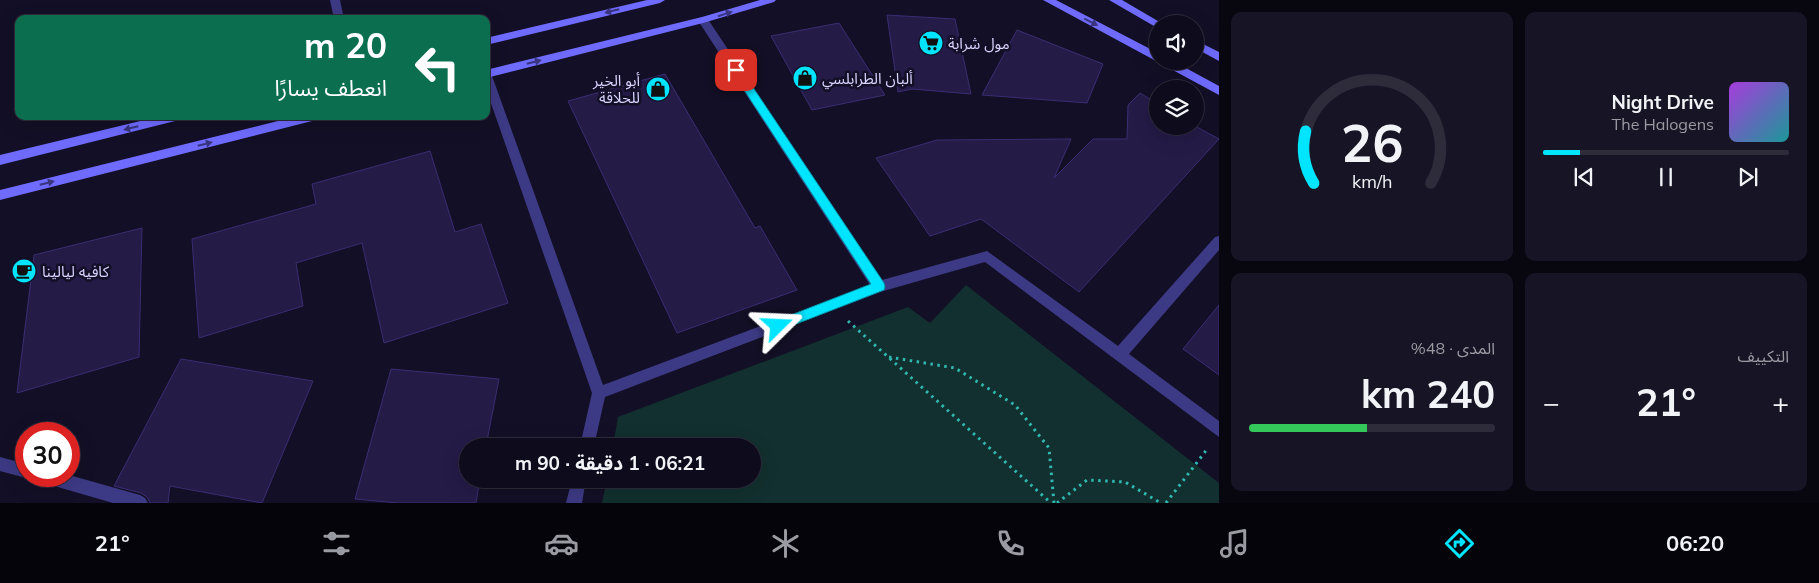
<!DOCTYPE html>
<html lang="ar">
<meta charset="utf-8">
<style>
:root{--surface:#0e0b1c;--page:#171425;--text:#f1f3f6;--muted:#9b9ba3;--line:#2e2b3b;--accent:#00e5ff}
body{margin:0;font-family:Mulish,"Noto Sans Arabic",sans-serif;background:var(--page);color:var(--text);direction:rtl;height:100vh;display:flex;flex-direction:column;font-size:19px;white-space:nowrap}
*{box-sizing:border-box;margin:0}
p{font-size:16px;color:var(--muted)}
.icon{flex:none;width:28px;height:28px;fill:none;stroke:currentColor;stroke-width:2;stroke-linecap:round;stroke-linejoin:round}
.map{position:relative;flex:1;overflow:hidden;direction:ltr}
.side{display:flex;flex-direction:column;gap:12px;padding:12px;background:#08060f;width:600px}
.side>*{flex:none}
.guide{position:absolute;left:15px;top:15px;width:475px;height:105px;border-radius:10px;box-shadow:0 5px 20px #0002,0 0 0 1px var(--line);direction:rtl;background:#0b6e4f;color:#fff;overflow:hidden}
.tools{position:absolute;left:1149px;top:15px;display:grid;gap:10px}
.tools a{display:grid;place-items:center;width:55px;height:55px;border-radius:50%;background:var(--surface);box-shadow:0 5px 20px #0002,0 0 0 1px var(--line);font-size:25px}
.speed{position:absolute;left:15px;top:422px;display:flex;gap:10px;font-size:25px;font-weight:700;text-align:center}
.speed>*{display:grid;place-content:center;width:65px;height:65px;border-radius:50%;background:var(--surface);box-shadow:0 5px 20px #0002,0 0 0 1px var(--line);line-height:1}
.speed .limit{border:8px solid #d22;background:#fff;color:#111}
.pin{position:absolute;display:grid;place-items:center;width:42px;height:42px;color:#fff;margin:-21px;border-radius:10px;box-shadow:0 2px 8px #0006}
.me{position:absolute;width:55px;margin:-28px;rotate:69deg;stroke-linejoin:round;filter:drop-shadow(0 0 4px #0008)}
.turn{display:flex;align-items:center;gap:18px;height:105px;padding:0 20px;font-size:22px}
.turn .icon{width:65px;height:65px;stroke-width:2.5}
.turn b{display:block;font-size:35px;line-height:42px}
.big{font-size:38px;font-weight:700;line-height:1.1}
.side .card{flex:1;display:flex;flex-direction:column;justify-content:center;gap:8px;min-width:0;padding:0 18px;border-radius:10px;background:var(--page)}
.side .dial{align-items:center;gap:0}
.dial svg{height:130px;overflow:visible;fill:none;stroke:var(--line);stroke-width:7;stroke-linecap:round;text-anchor:middle}
.dial text{fill:var(--text);stroke:none}
.song{display:flex;align-items:center;gap:15px}
.cover{width:60px;height:60px;border-radius:8px;background:linear-gradient(135deg,hsl(280 70% 55%),hsl(180 70% 35%))}
.played{height:5px;border-radius:2px;background:linear-gradient(90deg,var(--accent) 15%,var(--line) 15%)}
.keys{display:flex;justify-content:space-around;direction:ltr}
.heat{display:flex;justify-content:space-between;align-items:center;font-size:28px;direction:ltr}
.charge{height:8px;border-radius:4px;background:linear-gradient(90deg,#34c759 48%,var(--line) 0)}
.side .tiles{flex:1;display:grid;gap:12px;grid-template-columns:repeat(2,1fr)}
.trip{position:absolute;left:459px;top:438px;width:302px;height:50px;border-radius:25px;background:var(--surface);box-shadow:0 5px 20px #0002,0 0 0 1px var(--line);font-weight:700;line-height:50px;text-align:center;direction:rtl}
.menu{display:flex;height:80px;justify-content:space-around;align-items:center;background:#06040b;color:var(--muted)}
.menu .icon{width:35px;height:35px}
.menu .active{color:var(--accent)}
.menu b{font-size:22px;color:var(--text)}
main{display:flex;flex:1;min-height:0}
.map>svg:first-child{display:block}
</style>
<main>
<section class="side">
<div class="tiles">
<div class="card">
<div class="song"><i class="cover"></i><div><b>Night Drive</b><p>The Halogens</p></div></div>
<div class="played"></div>
<div class="keys"><svg class="icon" aria-label="previous" viewBox="0 0 24 24"><path d="M18 5L8 12l10 7zM5 5v14"/></svg><svg class="icon" aria-label="pause" viewBox="0 0 24 24"><path d="M8 5v14M16 5v14"/></svg><svg class="icon" aria-label="next" viewBox="0 0 24 24"><path d="M6 5l10 7-10 7zM19 5v14"/></svg></div>
</div>
<div class="card dial"><svg viewBox="0 0 100 80">
<path d="M14 69A42 42 0 1 1 86 69"/>
<path d="M14 69A42 42 0 0 1 9 37" stroke="#00e5ff"/>
<text x="50" y="56" font-size="32" font-weight="700">26</text>
<text x="50" y="72" font-size="11">km/h</text>
</svg></div>
<div class="card"><p>التكييف</p>
<div class="heat"><a>−</a><b class="big">21°</b><a>+</a></div>
</div>
<div class="card"><p>المدى · 48%</p><b class="big">240 km</b><div class="charge"></div></div>
</div>
</section>
<div class="map">
<svg width="1219" height="503" viewBox="0 0 1219 503">
<rect width="100%" height="100%" fill="#130f26"/>
<polygon fill="#12302f" points="966,285 1219,483 1219,503 602,503 607,479 752,479 752,446 613,446 618,417 908,307 930,323"/>
<g fill="#241b47" stroke="#3b2d73">
<polygon points="887,15 955,19 971,94 912,89 898,92"/>
<polygon points="839,23 885,95 812,110 771,36"/>
<polygon points="1017,30 1103,64 1087,103 982,95"/>
<polygon points="665,74 755,228 760,226 797,290 677,333 568,101"/>
<polygon points="1140,93 1158,104 1158,126 1195,126 1219,139 1079,292 981,219 930,236 876,158 937,140 1071,139 1054,178 1093,139 1127,139 1128,105"/>
<polygon points="430,151 455,232 481,224 508,303 384,343 362,243 296,263 303,306 199,338 192,239 316,204 312,184"/>
<polygon points="142,228 139,357 17,393 34,255"/>
<polygon points="1219,305 1219,375 1183,349"/>
<polygon points="181,359 313,381 262,503 170,486 168,503 150,503 147,497 141,493 114,486"/>
<polygon points="391,369 499,379 486,446 468,446 468,479 480,479 476,503 398,503 355,499"/>
</g>
<g fill="none" stroke-linecap="round" stroke-linejoin="round">
<g stroke="#2fb8b0" stroke-width="3" stroke-dasharray="2.5 4.5" stroke-linecap="butt">
<polyline points="848,321 1051,503"/>
<polyline points="889,357 955,368 1015,405 1049,448 1054,503"/>
<polyline points="1057,503 1087,480 1125,482 1161,503"/>
<polyline points="1166,503 1208,448"/>
</g>
<g fill="#3d3a85" fill-rule="evenodd">
<polygon points="330,0 340,0 344,19 334,19"/>
<polygon points="703,17 707,18 882,280 987,251 1118,346 1215,237 1219,236 1219,250 1129,354 1219,421 1219,437 985,262 880,292 605,397 594,446 580,446 592,393 486,89 486,69 491,73 603,385 870,285 699,22 699,18"/>
<polygon points="0,457 26,464 26,476 31,476 26,478 0,471"/>
<polygon points="69,475 140,495 145,498 148,503 113,503 44,483 39,481 37,476"/>
<polygon points="572,479 586,479 582,503 566,503"/>
</g>
<g fill="#6f6bff" fill-rule="evenodd">
<polygon points="647,0 665,0 660,3 486,45 486,38"/>
<polygon points="760,0 776,0 774,2 703,23 486,78 486,70 702,17"/>
<polygon points="1043,0 1056,0 1158,53 1158,61 1173,61 1219,86 1219,95"/>
<polygon points="1109,0 1122,0 1163,24 1158,24 1158,27 1154,26"/>
<polygon points="1195,40 1219,52 1219,61 1195,48"/>
<polygon points="161,116 184,116 179,120 0,165 0,155"/>
<polygon points="298,116 321,116 316,120 0,200 0,190"/>
</g>
</g>
<defs><path id="oneway-solid" d="M-6-.8H1V-3.2L6.5 0L1 3.2V.8H-6Z" transform="scale(1.25)"/></defs>
<g fill="#38347d">
<use href="#oneway-solid" transform="translate(612 11) rotate(166)"/>
<use href="#oneway-solid" transform="translate(725 14) rotate(-17)"/>
<use href="#oneway-solid" transform="translate(1091 22) rotate(27)"/>
<use href="#oneway-solid" transform="translate(534 62) rotate(-14)"/>
<use href="#oneway-solid" transform="translate(131 128) rotate(166)"/>
<use href="#oneway-solid" transform="translate(205 144) rotate(-14)"/>
<use href="#oneway-solid" transform="translate(47 183) rotate(-14)"/>
</g>
<polygon fill="#00e5ff" stroke="#0095a6" points="736,67 740,68 884,283 885,287 884,290 778,331 773,329 771,326 773,322 871,284 733,73 731,70"/>
<defs>
<symbol id="supermarket-disc" viewBox="-11 -11 22 22"><circle r="9.5" fill="#00e5ff" stroke="#130f26"/><path d="M-6-5.5h2.5l.6 2H6L4.5 2H-2.5L-4.4-4H-6ZM-1.5 3.2a1.3 1.3 0 1 0 .1 0ZM3 3.2a1.3 1.3 0 1 0 .1 0Z" fill="#111"/></symbol>
<symbol id="shop-disc" viewBox="-11 -11 22 22"><circle r="9.5" fill="#00e5ff" stroke="#130f26"/><path d="M-5-2.5h2.3a2.7 3.5 0 0 1 5.4 0H5L5.5 6h-11ZM-1.5-2.5h3a1.5 2.3 0 0 0-3 0Z" fill="#111"/></symbol>
<symbol id="cafe-disc" viewBox="-11 -11 22 22"><circle r="9.5" fill="#00e5ff" stroke="#130f26"/><path d="M-5.5-4.5H6V0H3Q3 3.5 0 3.5H-2.5Q-5.5 3.5-5.5 0ZM3-3.2v2h1.7v-2ZM-6 4.5H4V6H-6Z" fill="#111"/></symbol>
</defs>
<g fill-rule="evenodd">
<use href="#supermarket-disc" x="917" y="29" width="28" height="28"/>
<use href="#shop-disc" x="791" y="64" width="28" height="28"/>
<use href="#shop-disc" x="644" y="75" width="28" height="28"/>
<use href="#cafe-disc" x="10" y="257" width="28" height="28"/>
</g>
<g text-anchor="middle" dominant-baseline="central" stroke-width="5" stroke-linejoin="round" paint-order="stroke">
<g font-size="15" fill="#d9d4ff" stroke="#130f26" text-anchor="start">
<text x="948" y="43">مول شرابة</text>
<text x="822" y="78">ألبان الطرابلسي</text>
<text x="640" y="80" text-anchor="end">أبو الخير<tspan x="640" dy="17">للحلاقة</tspan></text>
<text x="42" y="271">كافيه ليالينا</text>
</g>
</g>
</svg>
<div class="tools">
<a><svg class="icon" aria-label="sound" viewBox="0 0 24 24"><path d="M4 9h4l5-4v14l-5-4H4zM17 9q2 3 0 6"/></svg></a>
<a><svg class="icon" aria-label="layers" viewBox="0 0 24 24"><path d="M12 4l9 5-9 5-9-5zM3 14l9 5 9-5"/></svg></a>
</div>
<div class="speed"><div class="limit">30</div></div>
<div class="pin" style="left:736px;top:70px;background:#d93025"><svg class="icon" aria-label="arrive" viewBox="0 0 24 24"><path d="M6 21V4h12l-3 4 3 4H6"/></svg></div>
<svg class="me" style="left:778px;top:326px" viewBox="-20 -20 40 40"><path d="M0-17L14 15 0 8-14 15z" fill="#00e5ff" stroke="#fff" stroke-width="4"/></svg>
<div class="trip">06:21 · 1 دقيقة · 90 m</div>
<div class="guide">
<div class="turn"><svg class="icon" aria-label="left" viewBox="0 0 24 24"><path d="M17 20v-9H6M10 6l-5 5 5 5"/></svg><div><b>20 m</b>انعطف يسارًا</div></div>
</div>
</div>
</main>
<nav class="menu">
<b>06:20</b>
<svg class="icon active" aria-label="directions" viewBox="0 0 24 24"><path d="M12 3l9 9-9 9-9-9zM9 14v-3h6M13 9l2 2-2 2"/></svg>
<svg class="icon" aria-label="music" viewBox="0 0 24 24"><path d="M9 18V5l10-2v13"/><circle cx="6" cy="18" r="3"/><circle cx="16" cy="16" r="3"/></svg>
<svg class="icon" aria-label="phone" viewBox="0 0 24 24"><path d="M5 4h4l2 5-3 2q2 4 5 5l2-3 5 2v4C11 20 4 13 5 4z"/></svg>
<svg class="icon" aria-label="climate" viewBox="0 0 24 24"><path d="M12 3v18M4 7l16 10M4 17L20 7"/></svg>
<svg class="icon" aria-label="car" viewBox="0 0 24 24"><path d="M5 17H2v-5l4-1 3-4h7l3 4 3 1v5h-3M9 17h6M6 11h13"/><circle cx="7" cy="17" r="2"/><circle cx="17" cy="17" r="2"/></svg>
<svg class="icon" aria-label="filters" viewBox="0 0 24 24"><path d="M4 7h16M4 17h16"/><circle cx="9" cy="7" r="2"/><circle cx="15" cy="17" r="2"/></svg>
<b>21°</b>
</nav>
